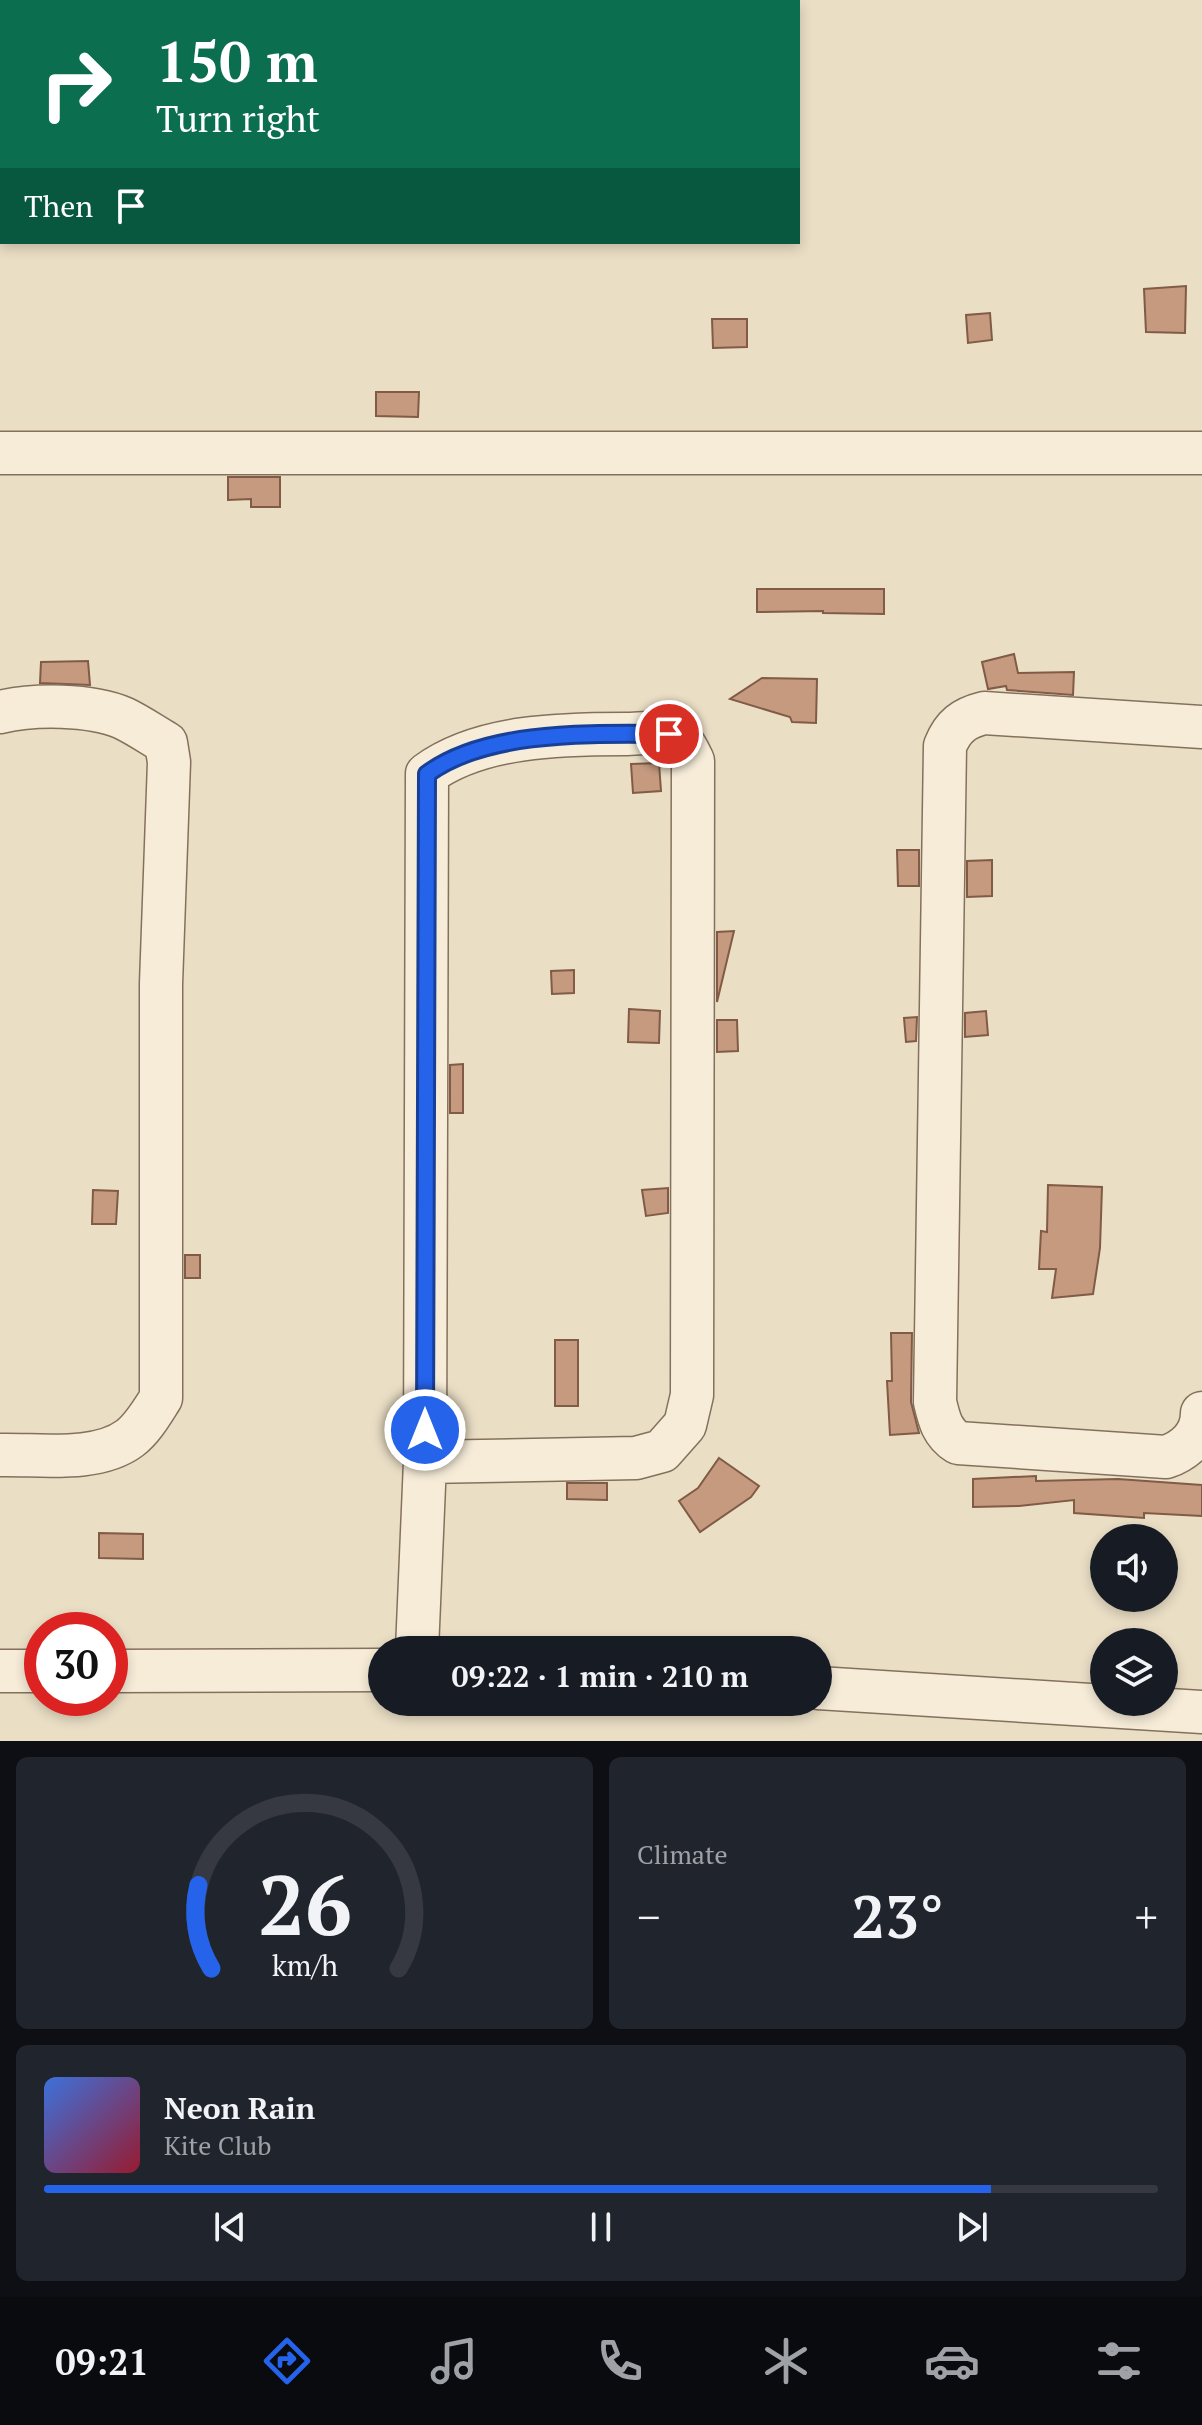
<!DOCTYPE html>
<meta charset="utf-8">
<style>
:root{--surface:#171b24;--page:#20242c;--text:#f1f3f6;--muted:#9ea1a6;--line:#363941;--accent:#2563eb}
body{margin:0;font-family:"PT Serif",serif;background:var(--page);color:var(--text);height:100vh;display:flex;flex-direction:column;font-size:30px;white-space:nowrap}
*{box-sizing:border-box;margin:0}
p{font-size:26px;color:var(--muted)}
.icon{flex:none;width:44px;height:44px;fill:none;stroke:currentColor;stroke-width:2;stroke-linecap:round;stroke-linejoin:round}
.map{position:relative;height:1741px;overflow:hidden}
.side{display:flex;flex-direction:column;gap:16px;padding:16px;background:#0d0f14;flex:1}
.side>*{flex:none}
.top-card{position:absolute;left:0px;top:0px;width:800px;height:244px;box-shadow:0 4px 12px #0003;background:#0b6e4f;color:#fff;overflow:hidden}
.fabs{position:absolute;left:1090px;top:1524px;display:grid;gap:16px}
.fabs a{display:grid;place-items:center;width:88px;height:88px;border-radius:50%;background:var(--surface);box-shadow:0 4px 12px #0003;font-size:40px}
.speed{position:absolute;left:24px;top:1612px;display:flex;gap:16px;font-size:40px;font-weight:700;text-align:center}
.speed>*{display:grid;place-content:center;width:104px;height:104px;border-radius:50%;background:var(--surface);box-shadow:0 4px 12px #0003;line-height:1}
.speed .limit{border:12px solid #d22;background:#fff;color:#111}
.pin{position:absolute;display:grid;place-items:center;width:68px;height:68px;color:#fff;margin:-34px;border:4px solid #fff;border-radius:50%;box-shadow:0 2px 8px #0007}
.me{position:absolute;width:88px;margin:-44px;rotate:0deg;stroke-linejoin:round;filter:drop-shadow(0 0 6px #0008)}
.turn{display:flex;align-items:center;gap:28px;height:168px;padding:0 24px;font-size:36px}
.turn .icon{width:104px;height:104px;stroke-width:2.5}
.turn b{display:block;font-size:56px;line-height:68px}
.then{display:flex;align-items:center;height:76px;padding:0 24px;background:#0003;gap:16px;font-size:30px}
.big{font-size:60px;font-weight:700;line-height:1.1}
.side .widget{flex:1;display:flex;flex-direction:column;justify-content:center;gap:12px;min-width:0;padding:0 28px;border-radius:12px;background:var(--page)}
.side .dial{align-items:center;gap:0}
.dial svg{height:208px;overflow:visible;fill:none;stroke:var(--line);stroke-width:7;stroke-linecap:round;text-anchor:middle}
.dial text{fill:var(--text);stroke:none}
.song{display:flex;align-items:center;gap:24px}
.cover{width:96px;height:96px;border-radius:12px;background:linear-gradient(135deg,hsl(220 70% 55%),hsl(350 70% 35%))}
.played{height:8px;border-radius:4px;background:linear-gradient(90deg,var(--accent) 85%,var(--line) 85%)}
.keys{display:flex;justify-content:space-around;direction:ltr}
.heat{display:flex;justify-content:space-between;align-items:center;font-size:44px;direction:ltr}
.side .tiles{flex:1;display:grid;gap:16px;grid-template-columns:1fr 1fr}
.widget:last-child{grid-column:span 2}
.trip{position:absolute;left:368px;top:1636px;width:464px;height:80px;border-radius:40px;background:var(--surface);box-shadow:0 4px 12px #0003;font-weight:700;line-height:80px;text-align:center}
.tabs{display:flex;height:128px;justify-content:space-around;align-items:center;background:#090b0e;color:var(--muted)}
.tabs .icon{width:56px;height:56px}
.tabs .active{color:var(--accent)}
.tabs b{font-size:36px;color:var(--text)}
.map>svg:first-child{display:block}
</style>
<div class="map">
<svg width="1202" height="1741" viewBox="0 0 1202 1741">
<rect width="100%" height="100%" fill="#eadec5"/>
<g fill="#c59a7f" stroke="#815b45" stroke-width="2">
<polygon points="1186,286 1185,333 1146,332 1144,289"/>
<polygon points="990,313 992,340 968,343 966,315"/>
<polygon points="712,319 747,319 747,347 713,348"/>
<polygon points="376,392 419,392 418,417 376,416"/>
<polygon points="228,477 280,477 280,507 251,507 251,499 228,500"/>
<polygon points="757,589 884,589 884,614 823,613 823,611 757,612"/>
<polygon points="1014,654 1018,673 1074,672 1073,695 1007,690 1006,686 988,689 982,662"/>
<polygon points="88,661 90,685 40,683 41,662"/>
<polygon points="762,678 817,679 816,723 792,722 790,717 730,699"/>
<polygon points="659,763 661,791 633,793 631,764"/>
<polygon points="897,850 919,850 919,886 898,886"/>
<polygon points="992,860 992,896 967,897 967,861"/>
<polygon points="734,931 717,1002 717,932"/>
<polygon points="574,970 574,993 552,994 551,971"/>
<polygon points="629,1009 660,1011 659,1043 628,1042"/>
<polygon points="986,1011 988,1035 965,1037 965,1013"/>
<polygon points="917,1017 916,1041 906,1042 904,1018"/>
<polygon points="717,1020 737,1020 738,1051 717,1052"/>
<polygon points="463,1064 463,1113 450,1113 450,1065"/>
<polygon points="1048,1185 1102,1187 1100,1248 1093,1294 1052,1298 1056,1269 1039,1269 1041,1231 1047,1232"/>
<polygon points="668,1188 668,1213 646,1216 642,1190"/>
<polygon points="93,1190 118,1191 116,1224 92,1224"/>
<rect x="185" y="1255" width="15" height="23"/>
<polygon points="891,1333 912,1333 911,1402 919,1433 890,1435 887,1381 892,1381"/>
<rect x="555" y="1340" width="23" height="66"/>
<polygon points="719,1458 759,1486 751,1497 700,1532 679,1501 698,1488"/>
<polygon points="1036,1476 1036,1481 1118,1479 1202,1485 1202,1516 1144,1513 1144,1518 1074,1513 1074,1500 1019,1506 973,1507 973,1479"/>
<polygon points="567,1483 607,1483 607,1500 567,1499"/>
<polygon points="99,1533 143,1534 143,1559 99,1558"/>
</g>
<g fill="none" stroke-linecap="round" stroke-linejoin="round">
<defs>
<g id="minor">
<polyline points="0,453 1202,453"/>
<path d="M 0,712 C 34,704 90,704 123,718 C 138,725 152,735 166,743 L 169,762 L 161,984 L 161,1398 C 152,1412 143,1428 130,1438 C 97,1463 40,1454 0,1455"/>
<path d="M 1202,727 L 984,713 C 964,718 953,726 945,746 L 935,1402 C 939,1419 942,1433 958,1443 L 1166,1457 C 1186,1450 1202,1435 1202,1413"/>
<path d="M 417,1650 L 425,1462 L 427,774 C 480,735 562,734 625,734 C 638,734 657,731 669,734 C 683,738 687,749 693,761 L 692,1395 L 685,1425 L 662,1451 L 636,1458 L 425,1462"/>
<polyline points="0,1671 42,1671"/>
<polyline points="110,1671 382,1670"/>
<polyline points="818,1688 1202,1712"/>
</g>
</defs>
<use href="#minor" stroke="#84715d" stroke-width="45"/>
<use href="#minor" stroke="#f6ecd8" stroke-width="42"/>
</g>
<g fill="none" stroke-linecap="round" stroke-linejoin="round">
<defs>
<path id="route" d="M 425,1430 L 427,774 C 488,729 595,734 669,734"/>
</defs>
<use href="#route" stroke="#184099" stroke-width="20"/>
<use href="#route" stroke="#2563eb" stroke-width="14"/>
</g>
</svg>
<div class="fabs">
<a><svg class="icon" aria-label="sound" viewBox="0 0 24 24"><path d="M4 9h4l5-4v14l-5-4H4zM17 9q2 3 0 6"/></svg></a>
<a><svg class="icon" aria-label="layers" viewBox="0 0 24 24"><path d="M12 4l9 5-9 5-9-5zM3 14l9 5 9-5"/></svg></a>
</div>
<div class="speed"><div class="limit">30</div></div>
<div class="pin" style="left:669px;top:734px;background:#d93025"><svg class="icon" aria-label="arrive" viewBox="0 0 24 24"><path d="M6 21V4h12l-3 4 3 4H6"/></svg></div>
<svg class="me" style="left:425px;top:1430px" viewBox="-20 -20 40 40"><circle r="17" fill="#2563eb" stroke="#fff" stroke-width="3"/><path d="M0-11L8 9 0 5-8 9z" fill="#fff"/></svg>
<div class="trip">09:22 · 1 min · 210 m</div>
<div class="top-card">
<div class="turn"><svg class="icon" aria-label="right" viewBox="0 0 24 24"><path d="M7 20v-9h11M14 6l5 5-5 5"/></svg><div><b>150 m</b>Turn right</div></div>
<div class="then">Then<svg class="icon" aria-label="arrive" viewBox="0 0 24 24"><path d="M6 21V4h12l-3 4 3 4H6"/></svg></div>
</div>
</div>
<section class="side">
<div class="tiles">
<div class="widget dial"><svg viewBox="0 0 100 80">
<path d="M14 69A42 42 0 1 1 86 69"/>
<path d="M14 69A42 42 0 0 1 9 37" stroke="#2563eb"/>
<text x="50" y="56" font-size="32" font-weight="700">26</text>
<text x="50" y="72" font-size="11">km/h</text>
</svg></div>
<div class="widget"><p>Climate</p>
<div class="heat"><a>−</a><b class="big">23°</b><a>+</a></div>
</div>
<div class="widget">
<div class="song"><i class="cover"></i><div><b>Neon Rain</b><p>Kite Club</p></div></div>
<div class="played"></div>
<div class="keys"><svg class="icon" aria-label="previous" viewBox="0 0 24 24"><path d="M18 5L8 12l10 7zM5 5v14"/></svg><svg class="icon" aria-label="pause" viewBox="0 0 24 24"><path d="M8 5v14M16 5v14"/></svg><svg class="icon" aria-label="next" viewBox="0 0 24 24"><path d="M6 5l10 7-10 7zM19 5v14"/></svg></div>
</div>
</div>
</section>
<nav class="tabs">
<b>09:21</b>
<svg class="icon active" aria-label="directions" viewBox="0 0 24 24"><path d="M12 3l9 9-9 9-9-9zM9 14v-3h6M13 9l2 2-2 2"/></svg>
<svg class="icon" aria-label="music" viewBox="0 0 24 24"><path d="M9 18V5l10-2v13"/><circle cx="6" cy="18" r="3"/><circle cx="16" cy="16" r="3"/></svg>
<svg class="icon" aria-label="phone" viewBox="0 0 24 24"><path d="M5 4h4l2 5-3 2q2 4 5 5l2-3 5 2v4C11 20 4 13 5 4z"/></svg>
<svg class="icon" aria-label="climate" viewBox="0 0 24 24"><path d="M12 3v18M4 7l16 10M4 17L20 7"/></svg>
<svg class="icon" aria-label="car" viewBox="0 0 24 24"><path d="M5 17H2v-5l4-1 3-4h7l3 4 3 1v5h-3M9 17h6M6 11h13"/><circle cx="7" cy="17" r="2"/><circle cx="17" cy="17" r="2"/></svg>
<svg class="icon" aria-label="filters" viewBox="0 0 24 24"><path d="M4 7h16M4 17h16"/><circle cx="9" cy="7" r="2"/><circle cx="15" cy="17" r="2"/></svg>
</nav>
